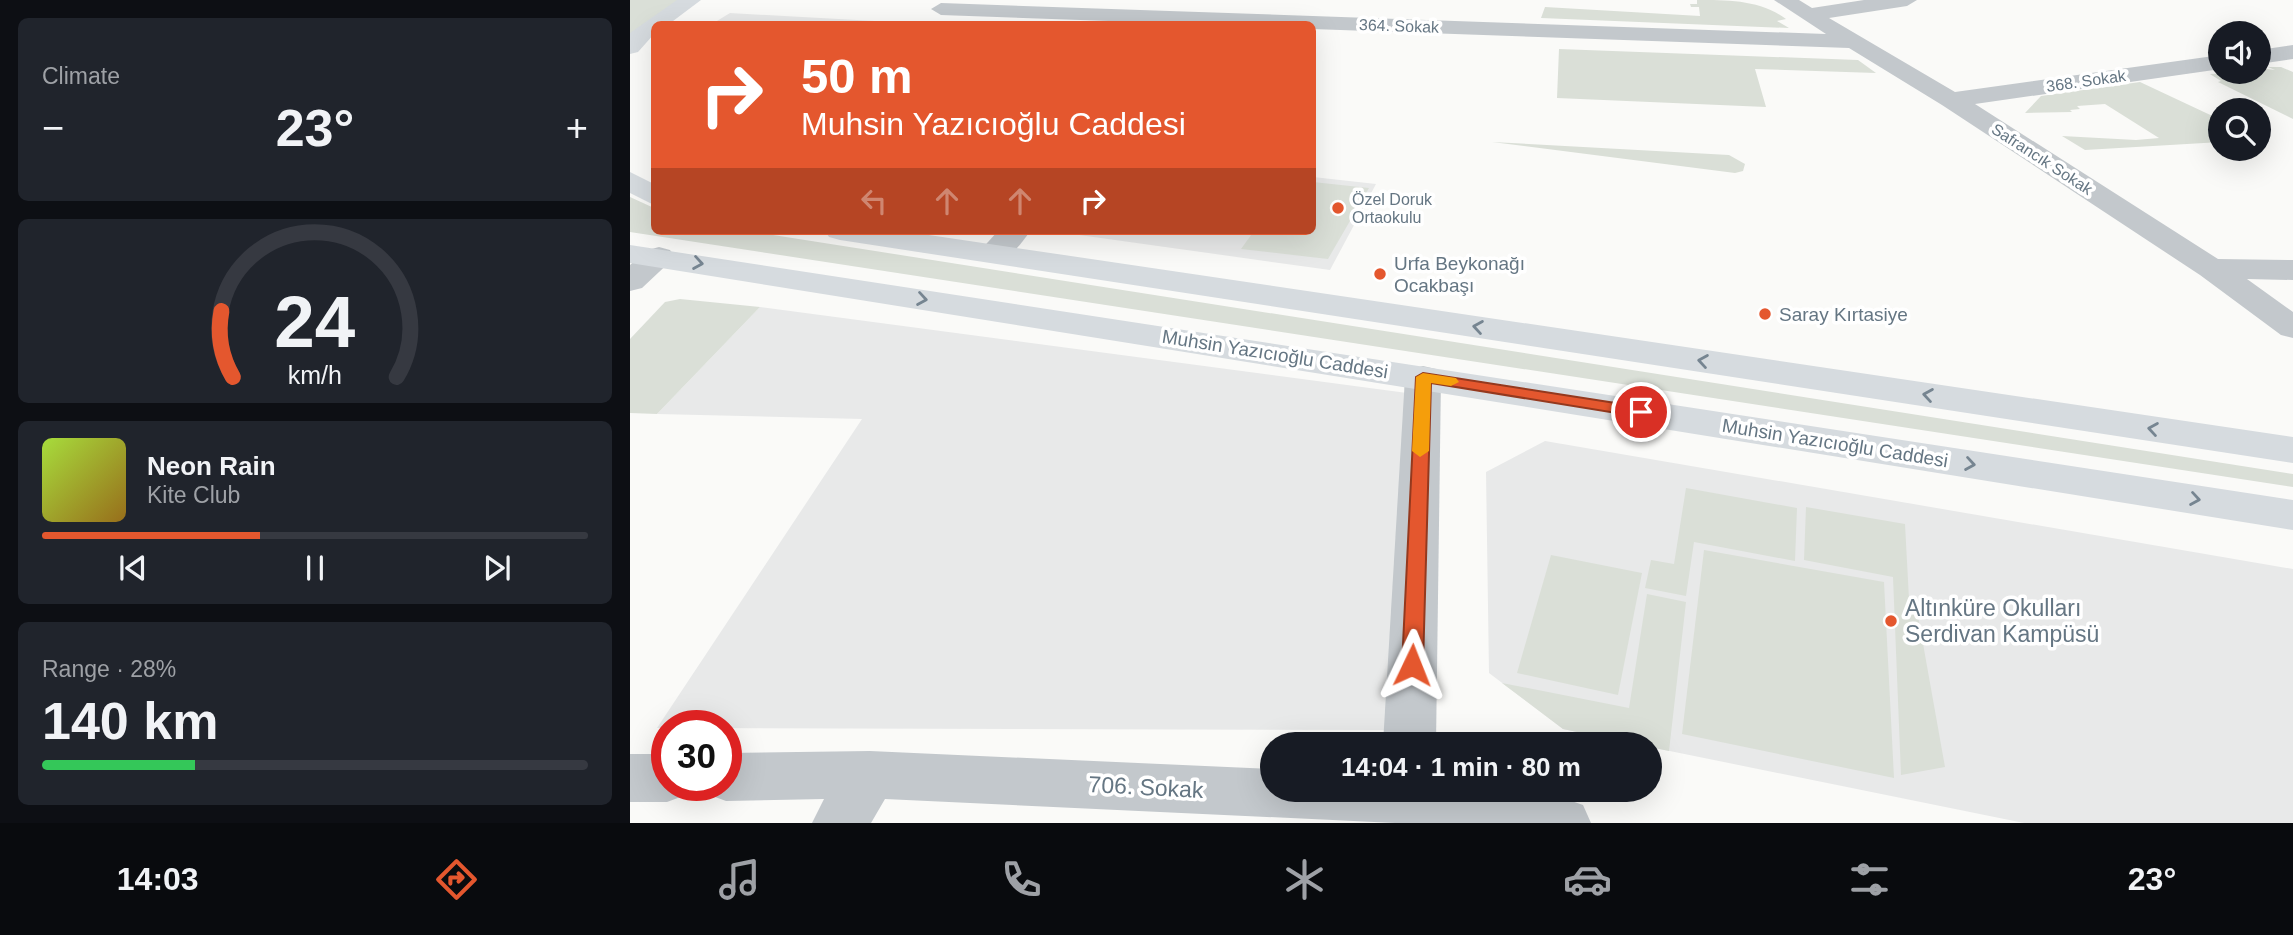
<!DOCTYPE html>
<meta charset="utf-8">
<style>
:root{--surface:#171b24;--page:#20242c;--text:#f1f3f6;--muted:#9ea1a6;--line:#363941;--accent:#e4572e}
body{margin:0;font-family:Helvetica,sans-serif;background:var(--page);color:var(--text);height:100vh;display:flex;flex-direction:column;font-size:26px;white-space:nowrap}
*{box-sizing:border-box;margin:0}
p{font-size:23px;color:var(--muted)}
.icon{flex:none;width:38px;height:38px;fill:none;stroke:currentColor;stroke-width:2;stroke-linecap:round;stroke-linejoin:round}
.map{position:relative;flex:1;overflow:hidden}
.drawer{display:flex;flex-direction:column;gap:18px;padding:18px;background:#0d0f14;width:630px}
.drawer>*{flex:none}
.top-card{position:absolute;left:21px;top:21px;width:665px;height:214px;border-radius:10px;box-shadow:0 7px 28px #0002;background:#e4572e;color:#fff;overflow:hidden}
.tools{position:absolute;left:1578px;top:21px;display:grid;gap:14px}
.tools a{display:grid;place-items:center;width:63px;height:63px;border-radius:50%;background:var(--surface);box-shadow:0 7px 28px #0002;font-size:35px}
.speed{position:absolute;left:21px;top:710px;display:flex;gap:14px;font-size:35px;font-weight:700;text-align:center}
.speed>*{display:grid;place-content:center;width:91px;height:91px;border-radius:50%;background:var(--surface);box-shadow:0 7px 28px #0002;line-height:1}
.speed .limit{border:10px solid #d22;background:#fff;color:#111}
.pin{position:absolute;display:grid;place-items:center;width:60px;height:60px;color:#fff;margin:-30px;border:4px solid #fff;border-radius:50%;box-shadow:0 2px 7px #0007}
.me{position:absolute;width:77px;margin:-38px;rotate:2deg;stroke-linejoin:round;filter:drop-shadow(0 0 5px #0008)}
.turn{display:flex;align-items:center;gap:24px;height:147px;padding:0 35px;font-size:32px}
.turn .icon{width:91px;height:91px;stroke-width:2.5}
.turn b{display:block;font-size:49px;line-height:60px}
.lanes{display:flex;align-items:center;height:66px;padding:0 35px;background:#0003;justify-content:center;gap:35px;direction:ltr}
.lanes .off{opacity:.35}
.big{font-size:52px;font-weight:600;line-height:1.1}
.drawer .tile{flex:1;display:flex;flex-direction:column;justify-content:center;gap:10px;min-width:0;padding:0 24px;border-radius:10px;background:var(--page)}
.drawer .dial{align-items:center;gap:0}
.dial svg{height:182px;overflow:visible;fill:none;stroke:var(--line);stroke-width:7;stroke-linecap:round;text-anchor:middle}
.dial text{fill:var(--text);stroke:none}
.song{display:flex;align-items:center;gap:21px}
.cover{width:84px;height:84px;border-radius:10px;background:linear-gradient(135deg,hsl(80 70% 55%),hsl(40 70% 35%))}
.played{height:7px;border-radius:4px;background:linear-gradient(90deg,var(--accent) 40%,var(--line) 40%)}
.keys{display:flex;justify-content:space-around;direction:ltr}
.heat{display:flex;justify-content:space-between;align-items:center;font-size:38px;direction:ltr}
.charge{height:10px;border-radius:5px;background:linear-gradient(90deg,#34c759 28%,var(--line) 0)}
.trip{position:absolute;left:630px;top:732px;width:402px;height:70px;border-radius:35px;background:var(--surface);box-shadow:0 7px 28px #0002;font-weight:600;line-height:70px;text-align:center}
.tabs{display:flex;height:112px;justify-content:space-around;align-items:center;background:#090b0e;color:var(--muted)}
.tabs .icon{width:49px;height:49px}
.tabs .current{color:var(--accent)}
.tabs b{font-size:32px;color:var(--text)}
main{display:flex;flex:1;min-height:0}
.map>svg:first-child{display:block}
</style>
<main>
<section class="drawer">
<div class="tile"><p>Climate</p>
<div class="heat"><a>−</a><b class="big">23°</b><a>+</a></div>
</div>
<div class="tile dial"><svg viewBox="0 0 100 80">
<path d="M14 69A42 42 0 1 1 86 69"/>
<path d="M14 69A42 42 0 0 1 9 40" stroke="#e4572e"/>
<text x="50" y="56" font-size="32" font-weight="700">24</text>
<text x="50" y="72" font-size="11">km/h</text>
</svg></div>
<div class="tile">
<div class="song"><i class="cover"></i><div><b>Neon Rain</b><p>Kite Club</p></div></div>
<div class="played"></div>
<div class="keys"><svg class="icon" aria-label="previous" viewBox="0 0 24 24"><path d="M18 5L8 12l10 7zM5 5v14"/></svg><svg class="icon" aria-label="pause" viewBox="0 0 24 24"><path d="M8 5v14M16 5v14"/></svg><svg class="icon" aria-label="next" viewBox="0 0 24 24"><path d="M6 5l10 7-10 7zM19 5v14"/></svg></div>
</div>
<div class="tile"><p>Range · 28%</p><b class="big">140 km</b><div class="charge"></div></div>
</section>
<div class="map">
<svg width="1663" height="823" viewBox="0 0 1663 823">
<rect width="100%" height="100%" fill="#fafaf8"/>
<g fill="#e8e9e9">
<polygon points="100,13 263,22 82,24"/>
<polygon points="683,177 746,184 700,270 442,234 440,231 682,231"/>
<polygon points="130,307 777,393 758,730 27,728 232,419 27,414"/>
<polygon points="915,441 1663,569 1663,823 1394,823 1020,747 1020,744 1004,744 933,729 859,673 856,472"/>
</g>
<g fill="#dadfd7">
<polygon points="0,0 50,0 0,34"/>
<path d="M 1067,0 C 1099,0 1130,0 1156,19 L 1147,21 L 1159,28 L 911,18 L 915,7 L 1070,16 L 1069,7 L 1061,7 L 1060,4 L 1067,4 Z"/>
<polygon points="929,49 1228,60 1246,73 1125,69 1136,107 927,98"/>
<polygon points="1638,67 1651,67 1663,72 1663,119 1588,82 1591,81 1580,74 1629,72 1629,68 1645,70"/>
<polygon points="1510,82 1591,120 1591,142 1455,150 1432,136 1506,140 1529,138 1475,104 1447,106 1450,109 1440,110 1442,112 1395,113 1411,96"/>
<polygon points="862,142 1099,155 1115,164 1113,171 1105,173"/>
<polygon points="683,182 739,188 698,259 611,249 624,231 682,231"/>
<polygon points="0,197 24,208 24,231 118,231 1663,474 1663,487 0,232"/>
<polygon points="50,299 130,307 27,414 0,413 0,339 35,302"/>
<polygon points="1056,488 1167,508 1165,561 1064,542 1056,596 1015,588 1021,560 1044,564"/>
<polygon points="1176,507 1275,524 1279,599 1287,610 1315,767 1271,775 1263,577 1174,560"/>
<polygon points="1074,550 1254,582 1264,778 1052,734"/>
<polygon points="921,555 1012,573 988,695 887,673"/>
<polygon points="1017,594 1056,602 1039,751 1020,747 1020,744 1004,744 933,729 872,683 999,708"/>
</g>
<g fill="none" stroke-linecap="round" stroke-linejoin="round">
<g fill="#c3c8cc" fill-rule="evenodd">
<polygon points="1144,0 1169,0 1182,8 1234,0 1287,0 1277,6 1199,18 1325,92 1591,55 1591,69 1345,104 1588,259 1663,260 1663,280 1617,279 1663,312 1663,338 1651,335 1570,275 1312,105 1219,48 682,29 682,24 564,24 311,15 301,9 311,3 1196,34"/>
<polygon points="1663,45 1663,59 1629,64 1629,50"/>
<path d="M 368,231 L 400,231 C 388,249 375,265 353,260 L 348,253 Z"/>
<polygon points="29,247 40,250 45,257 12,288 0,291 0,265 18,250"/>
<polygon points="793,366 806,369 811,377 806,744 753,744 775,377 780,369"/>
<polygon points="240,751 642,769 642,789 877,789 933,798 953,805 961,823 765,823 255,799 241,823 182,823 194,799 96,801 77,794 73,786 96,786 96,753"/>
<polygon points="0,754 37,754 37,786 61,786 56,795 37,802 0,802"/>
</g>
<g fill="#d6dbdf" fill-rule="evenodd">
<polygon points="0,172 24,184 24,205 0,193"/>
<polygon points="195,231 272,231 1663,437 1663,463 210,240 199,237"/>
<polygon points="0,245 1663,500 1663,530 0,263"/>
</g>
<polygon fill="#d6dbdf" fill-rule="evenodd" points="47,0 71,0 39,24 24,24 24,34 8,52 0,54 0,33"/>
</g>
<defs><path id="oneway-chevron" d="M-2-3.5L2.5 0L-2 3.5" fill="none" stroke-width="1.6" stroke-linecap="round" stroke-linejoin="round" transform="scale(1.75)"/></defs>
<g stroke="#768591">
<use href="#oneway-chevron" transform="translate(68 263) rotate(9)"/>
<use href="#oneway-chevron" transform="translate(292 299) rotate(9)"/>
<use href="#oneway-chevron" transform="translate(848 327) rotate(-171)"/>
<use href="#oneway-chevron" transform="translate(1073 361) rotate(-171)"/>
<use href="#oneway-chevron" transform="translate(1298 395) rotate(-171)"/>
<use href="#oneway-chevron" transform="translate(1523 429) rotate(-171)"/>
<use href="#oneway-chevron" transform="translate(1340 464) rotate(9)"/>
<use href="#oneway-chevron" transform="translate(1565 499) rotate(9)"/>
</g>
<polygon fill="#e4572e" stroke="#94391e" stroke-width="2" points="793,373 1011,407 1019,412 1011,417 801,383 793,665 789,671 775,671 772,665 786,377"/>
<polygon fill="#f59e0b" points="793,373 826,378 829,382 821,386 801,383 799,451 790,457 782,451 786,377"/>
<g fill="#e4572e" stroke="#fff" stroke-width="2.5">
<circle cx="708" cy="208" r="7"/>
<circle cx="750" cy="274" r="7"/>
<circle cx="1135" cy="314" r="7"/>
<circle cx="1261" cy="621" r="7"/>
</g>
<g text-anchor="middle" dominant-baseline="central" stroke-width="7" stroke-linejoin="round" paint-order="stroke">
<g font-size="16" fill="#657683" stroke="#fff">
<text transform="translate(769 26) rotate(2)">364. Sokak</text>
<text transform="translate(1456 81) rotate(-8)">368. Sokak</text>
<text transform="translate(1412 159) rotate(33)">Safrancık Sokak</text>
</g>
<g font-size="16" fill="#657683" stroke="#fff" text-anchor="start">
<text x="722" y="199">Özel Doruk<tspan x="722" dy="18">Ortaokulu</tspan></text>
</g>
<g font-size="19" fill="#657683" stroke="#fff" text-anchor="start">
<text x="764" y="263">Urfa Beykonağı<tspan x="764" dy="22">Ocakbaşı</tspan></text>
<text x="1149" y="314">Saray Kırtasiye</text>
</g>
<g font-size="19" fill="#657683" stroke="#fff">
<text transform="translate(645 354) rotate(9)">Muhsin Yazıcıoğlu Caddesi</text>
<text transform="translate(1205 443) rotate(9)">Muhsin Yazıcıoğlu Caddesi</text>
</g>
<g font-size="23" fill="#657683" stroke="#fff" text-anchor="start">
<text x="1275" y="608">Altınküre Okulları<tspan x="1275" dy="26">Serdivan Kampüsü</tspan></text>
</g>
<g font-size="23" fill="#657683" stroke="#fff">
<text transform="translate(516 787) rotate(3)">706. Sokak</text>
</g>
</g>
</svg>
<div class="tools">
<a><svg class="icon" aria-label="sound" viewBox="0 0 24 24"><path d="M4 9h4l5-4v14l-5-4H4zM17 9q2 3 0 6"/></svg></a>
<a><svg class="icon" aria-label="search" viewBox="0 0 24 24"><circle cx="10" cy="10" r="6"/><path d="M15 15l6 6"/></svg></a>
</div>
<div class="speed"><div class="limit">30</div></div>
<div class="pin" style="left:1011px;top:412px;background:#d93025"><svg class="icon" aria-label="arrive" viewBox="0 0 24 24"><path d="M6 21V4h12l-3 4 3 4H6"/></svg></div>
<svg class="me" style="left:782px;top:665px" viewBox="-20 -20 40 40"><path d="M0-17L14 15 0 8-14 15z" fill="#e4572e" stroke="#fff" stroke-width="4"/></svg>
<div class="trip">14:04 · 1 min · 80 m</div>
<div class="top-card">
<div class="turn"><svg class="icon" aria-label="right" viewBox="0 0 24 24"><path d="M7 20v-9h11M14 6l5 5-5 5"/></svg><div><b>50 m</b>Muhsin Yazıcıoğlu Caddesi</div></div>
<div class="lanes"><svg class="icon off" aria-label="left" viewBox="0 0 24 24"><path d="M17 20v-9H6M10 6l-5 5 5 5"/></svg><svg class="icon off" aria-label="ahead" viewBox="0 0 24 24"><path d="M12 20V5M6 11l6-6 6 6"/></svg><svg class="icon off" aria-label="ahead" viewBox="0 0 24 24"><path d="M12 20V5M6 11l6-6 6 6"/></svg><svg class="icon" aria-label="right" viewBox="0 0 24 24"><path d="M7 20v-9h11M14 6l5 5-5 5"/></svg></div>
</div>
</div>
</main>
<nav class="tabs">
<b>14:03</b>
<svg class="icon current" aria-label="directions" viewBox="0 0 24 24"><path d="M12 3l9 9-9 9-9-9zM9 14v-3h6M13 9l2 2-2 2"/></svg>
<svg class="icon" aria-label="music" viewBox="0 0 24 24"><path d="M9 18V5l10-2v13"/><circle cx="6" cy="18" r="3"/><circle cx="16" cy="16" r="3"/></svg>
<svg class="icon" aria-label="phone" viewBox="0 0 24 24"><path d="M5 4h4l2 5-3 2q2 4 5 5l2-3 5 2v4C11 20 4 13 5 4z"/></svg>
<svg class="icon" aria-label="climate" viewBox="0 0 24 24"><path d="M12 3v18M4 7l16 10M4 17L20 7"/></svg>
<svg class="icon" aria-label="car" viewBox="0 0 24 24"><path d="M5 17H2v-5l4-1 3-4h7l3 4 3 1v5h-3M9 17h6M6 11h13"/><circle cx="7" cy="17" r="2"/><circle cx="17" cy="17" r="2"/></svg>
<svg class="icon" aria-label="filters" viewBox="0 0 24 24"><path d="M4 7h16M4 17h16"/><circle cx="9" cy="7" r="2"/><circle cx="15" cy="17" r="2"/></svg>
<b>23°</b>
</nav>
